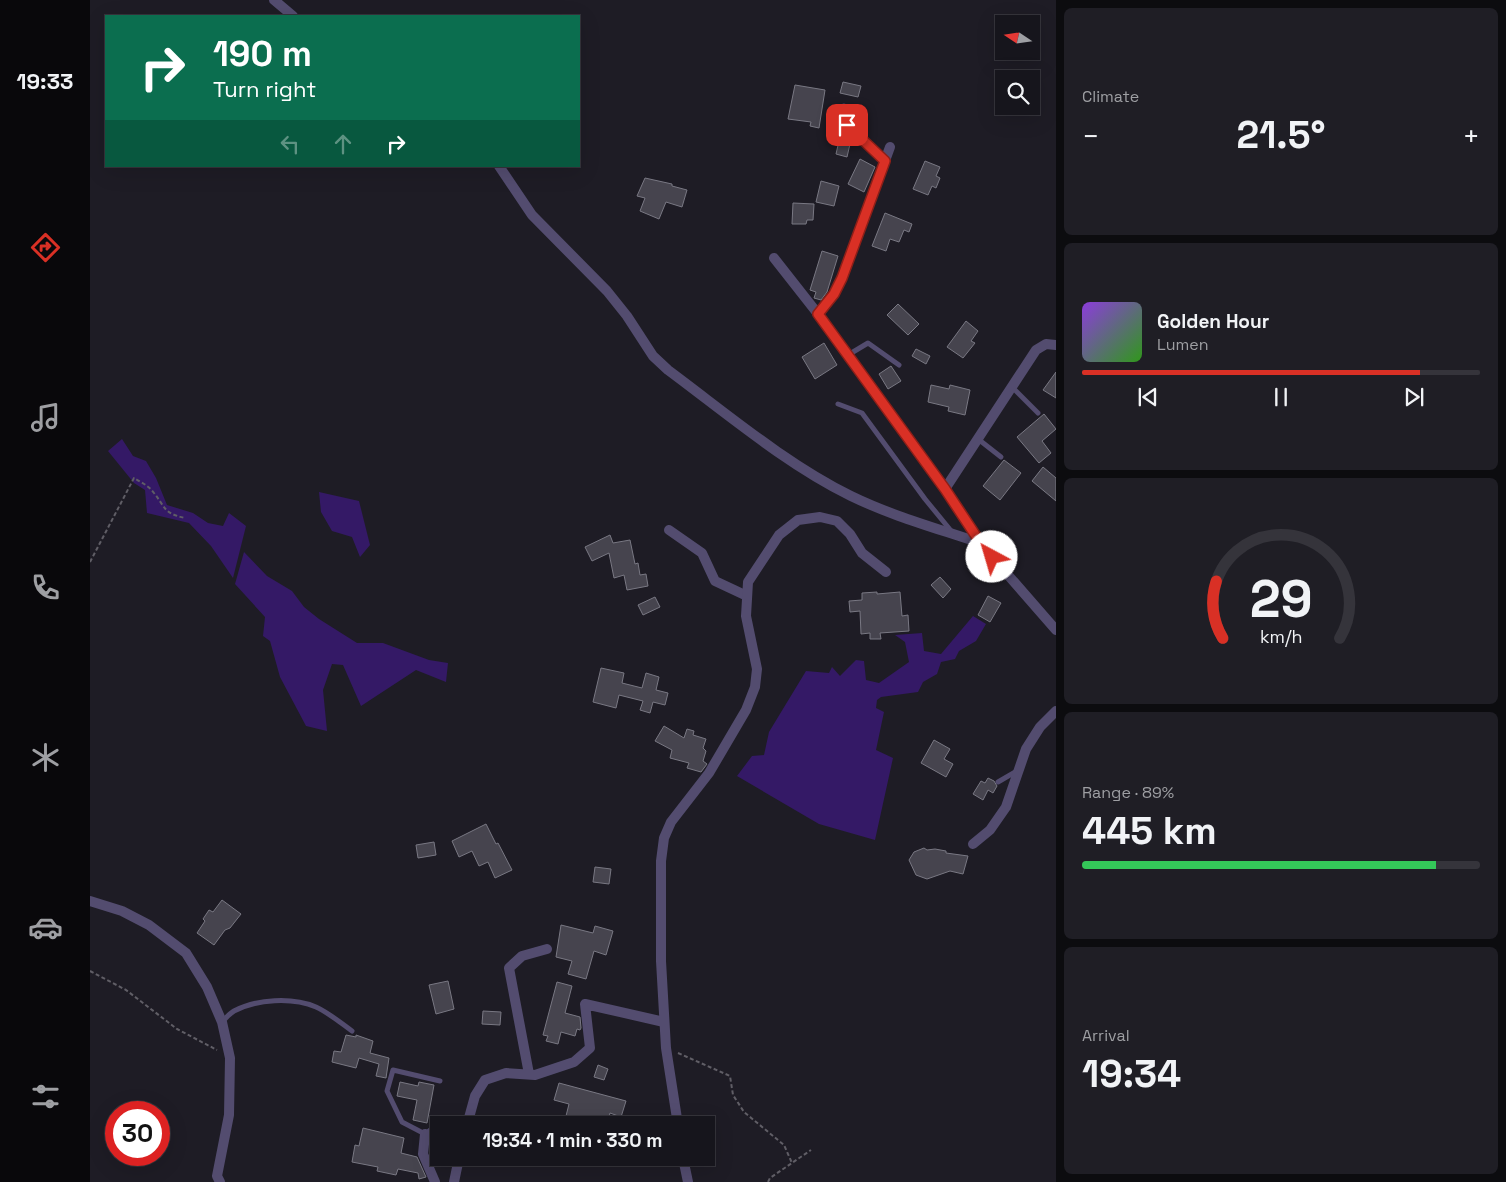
<!DOCTYPE html>
<meta charset="utf-8">
<style>
:root{--surface:#16151c;--page:#1f1e25;--text:#f1f3f6;--muted:#9e9fa3;--line:#35343b;--accent:#d93025}
body{margin:0;font-family:"Space Grotesk",sans-serif;background:var(--page);color:var(--text);height:100vh;display:flex;flex-direction:column;font-size:19px;white-space:nowrap}
*{box-sizing:border-box;margin:0}
p{font-size:16px;color:var(--muted)}
.icon{flex:none;width:28px;height:28px;fill:none;stroke:currentColor;stroke-width:2;stroke-linecap:round;stroke-linejoin:round}
.map{position:relative;flex:1;overflow:hidden}
.drawer{display:flex;flex-direction:column;gap:8px;padding:8px;background:#0c0c0f;width:450px}
.drawer>*{flex:none}
.guide{position:absolute;left:15px;top:15px;width:475px;height:152px;border-radius:0px;box-shadow:0 5px 20px #0002,0 0 0 1px var(--line);background:#0b6e4f;color:#fff;overflow:hidden}
.needle{width:32px;rotate:283deg}
.controls{position:absolute;left:905px;top:15px;display:grid;gap:10px}
.controls a{display:grid;place-items:center;width:45px;height:45px;border-radius:0px;background:var(--surface);box-shadow:0 5px 20px #0002,0 0 0 1px var(--line);font-size:25px}
.speed{position:absolute;left:15px;top:1101px;display:flex;gap:10px;font-size:25px;font-weight:700;text-align:center}
.speed>*{display:grid;place-content:center;width:65px;height:65px;border-radius:50%;background:var(--surface);box-shadow:0 5px 20px #0002,0 0 0 1px var(--line);line-height:1}
.speed .limit{border:8px solid #d22;background:#fff;color:#111}
.pin{position:absolute;display:grid;place-items:center;width:42px;height:42px;color:#fff;margin:-21px;border-radius:10px;box-shadow:0 2px 8px #0006}
.me{position:absolute;width:55px;margin:-28px;rotate:321deg;stroke-linejoin:round;filter:drop-shadow(0 0 4px #0008)}
.turn{display:flex;align-items:center;gap:18px;height:105px;padding:0 25px;font-size:22px}
.turn .icon{width:65px;height:65px;stroke-width:2.5}
.turn b{display:block;font-size:35px;line-height:42px}
.lanes{display:flex;align-items:center;height:48px;padding:0 25px;background:#0003;justify-content:center;gap:25px;direction:ltr}
.lanes .off{opacity:.35}
.big{font-size:38px;font-weight:600;line-height:1.1}
.drawer .widget{flex:1;display:flex;flex-direction:column;justify-content:center;gap:8px;min-width:0;padding:0 18px;border-radius:8px;background:var(--page)}
.drawer .dial{align-items:center;gap:0}
.dial svg{height:130px;overflow:visible;fill:none;stroke:var(--line);stroke-width:7;stroke-linecap:round;text-anchor:middle}
.dial text{fill:var(--text);stroke:none}
.song{display:flex;align-items:center;gap:15px}
.cover{width:60px;height:60px;border-radius:8px;background:linear-gradient(135deg,hsl(270 70% 55%),hsl(110 70% 35%))}
.played{height:5px;border-radius:2px;background:linear-gradient(90deg,var(--accent) 85%,var(--line) 85%)}
.keys{display:flex;justify-content:space-around;direction:ltr}
.heat{display:flex;justify-content:space-between;align-items:center;font-size:28px;direction:ltr}
.charge{height:8px;border-radius:4px;background:linear-gradient(90deg,#34c759 89%,var(--line) 0)}
.trip{position:absolute;left:340px;top:1116px;width:285px;height:50px;border-radius:0px;background:var(--surface);box-shadow:0 5px 20px #0002,0 0 0 1px var(--line);font-weight:600;line-height:50px;text-align:center}
main{display:flex;flex:1;min-height:0}
.tab-bar{display:flex;flex-direction:column;width:90px;justify-content:space-around;align-items:center;background:#09080b;color:var(--muted)}
.tab-bar .icon{width:35px;height:35px}
.tab-bar .current{color:var(--accent)}
.tab-bar b{font-size:22px;color:var(--text)}
.map>svg:first-child{display:block}
</style>
<main>
<nav class="tab-bar">
<b>19:33</b>
<svg class="icon current" aria-label="directions" viewBox="0 0 24 24"><path d="M12 3l9 9-9 9-9-9zM9 14v-3h6M13 9l2 2-2 2"/></svg>
<svg class="icon" aria-label="music" viewBox="0 0 24 24"><path d="M9 18V5l10-2v13"/><circle cx="6" cy="18" r="3"/><circle cx="16" cy="16" r="3"/></svg>
<svg class="icon" aria-label="phone" viewBox="0 0 24 24"><path d="M5 4h4l2 5-3 2q2 4 5 5l2-3 5 2v4C11 20 4 13 5 4z"/></svg>
<svg class="icon" aria-label="climate" viewBox="0 0 24 24"><path d="M12 3v18M4 7l16 10M4 17L20 7"/></svg>
<svg class="icon" aria-label="car" viewBox="0 0 24 24"><path d="M5 17H2v-5l4-1 3-4h7l3 4 3 1v5h-3M9 17h6M6 11h13"/><circle cx="7" cy="17" r="2"/><circle cx="17" cy="17" r="2"/></svg>
<svg class="icon" aria-label="filters" viewBox="0 0 24 24"><path d="M4 7h16M4 17h16"/><circle cx="9" cy="7" r="2"/><circle cx="15" cy="17" r="2"/></svg>
</nav>
<div class="map">
<svg width="966" height="1182" viewBox="0 0 966 1182">
<rect width="100%" height="100%" fill="#1e1c25"/>
<g fill="#341966">
<polygon points="32,439 43,456 56,461 66,478 77,505 103,513 118,523 133,526 139,513 156,526 143,578 121,546 99,523 57,513 55,490 44,483 18,451"/>
<polygon points="229,492 269,501 280,545 270,557 262,537 242,531 231,512"/>
<polygon points="154,552 177,576 202,591 214,607 229,619 267,643 293,643 339,660 358,663 356,682 326,670 271,706 253,665 242,664 233,690 237,731 216,726 190,677 180,641 173,636 175,617 145,584"/>
<polygon points="883,616 896,624 886,641 869,651 865,659 851,662 847,674 833,682 828,692 791,697 787,700 786,708 794,712 786,750 803,758 785,840 729,824 647,776 662,756 674,755 679,732 716,671 739,673 742,667 750,676 766,660 774,661 776,680 789,683 819,662 815,642 805,635 832,633 834,651 851,654"/>
</g>
<g fill="#46444e" stroke="#797883">
<polygon points="753,82 771,86 768,97 750,93"/>
<polygon points="705,85 735,90 729,128 720,126 721,122 698,119"/>
<polygon points="749,141 760,144 757,157 746,154"/>
<polygon points="770,159 785,167 774,192 758,184"/>
<polygon points="835,161 850,167 846,176 850,178 846,188 842,186 838,195 823,189"/>
<polygon points="555,178 582,184 582,186 597,190 592,207 576,202 569,219 550,211 555,198 547,196"/>
<polygon points="731,181 749,186 744,206 726,202"/>
<polygon points="703,203 724,204 723,220 717,220 716,224 702,224"/>
<polygon points="795,213 822,224 819,232 814,230 809,242 800,239 796,251 782,246"/>
<polygon points="732,251 748,256 737,292 731,300 724,298 726,292 720,290"/>
<polygon points="808,304 829,324 818,335 797,315"/>
<polygon points="876,321 888,331 881,341 885,343 873,358 857,347"/>
<polygon points="734,343 747,365 725,379 712,357"/>
<polygon points="826,349 840,356 836,364 822,356"/>
<polygon points="801,366 811,381 798,389 789,374"/>
<polygon points="966,372 966,398 953,390"/>
<polygon points="841,385 859,389 860,385 880,390 875,415 858,411 859,407 838,402"/>
<polygon points="954,414 966,429 952,441 961,453 949,463 927,437"/>
<polygon points="914,460 931,473 910,500 893,486"/>
<polygon points="953,467 966,478 966,501 942,481"/>
<polygon points="520,535 523,543 540,540 545,564 548,563 550,575 556,574 558,586 537,590 534,575 524,578 519,553 502,561 495,547"/>
<polygon points="850,577 861,589 853,598 841,585"/>
<polygon points="787,592 787,594 810,592 812,616 818,615 819,631 790,633 791,639 780,639 780,633 771,634 770,611 760,612 759,601 772,600 772,593"/>
<polygon points="898,596 911,603 900,622 888,615"/>
<polygon points="565,597 570,607 553,615 548,605"/>
<polygon points="511,668 534,673 532,683 552,688 556,673 569,677 566,690 578,693 575,705 563,702 560,713 550,710 553,701 529,695 526,708 503,702"/>
<polygon points="574,726 594,738 597,729 604,731 603,735 616,739 613,748 616,751 613,761 617,764 611,772 597,768 599,763 580,758 582,750 565,741"/>
<polygon points="844,740 860,749 854,759 863,764 856,777 831,763"/>
<polygon points="898,778 904,781 907,786 903,793 898,790 893,800 883,794 891,781 895,783"/>
<polygon points="396,824 406,844 408,843 422,870 405,878 398,862 389,866 382,851 369,857 362,841"/>
<polygon points="344,842 346,855 328,858 326,845"/>
<polygon points="834,848 837,850 845,849 856,851 856,853 878,856 873,874 860,871 837,879 826,875 819,860 824,852"/>
<polygon points="505,867 521,869 519,884 503,882"/>
<polygon points="132,900 151,914 140,928 135,930 124,945 107,933 115,921 113,919 119,910 123,912"/>
<polygon points="471,925 503,933 505,926 523,931 516,955 504,951 496,979 478,974 482,961 466,957"/>
<polygon points="358,981 364,1009 346,1014 339,985"/>
<polygon points="467,982 482,986 475,1013 490,1017 491,1028 490,1030 487,1029 485,1036 471,1032 468,1044 456,1041 458,1036 453,1035"/>
<polygon points="393,1011 411,1012 410,1025 392,1024"/>
<polygon points="256,1035 266,1037 266,1035 283,1041 280,1053 299,1058 296,1078 286,1076 289,1064 269,1058 266,1068 242,1062 244,1051 251,1052"/>
<polygon points="508,1065 518,1069 514,1080 504,1077"/>
<polygon points="310,1082 328,1086 329,1082 344,1085 337,1123 323,1120 327,1100 307,1096"/>
<polygon points="469,1083 536,1101 531,1117 520,1113 517,1125 494,1125 475,1120 479,1104 464,1100"/>
<polygon points="273,1128 314,1138 311,1153 327,1157 336,1177 329,1179 328,1173 308,1169 306,1175 287,1171 288,1167 262,1162 265,1145 269,1146"/>
</g>
<g fill="none" stroke-linecap="round" stroke-linejoin="round">
<g stroke="#605e66" stroke-width="2" stroke-dasharray="4 2.5" stroke-linecap="butt">
<path d="M 0,562 L 44,478 C 51,482 59,486 64,493 C 76,508 73,513 95,518"/>
<polyline points="0,971 36,990 87,1029 127,1050"/>
<polyline points="588,1053 640,1076 643,1095 654,1112 694,1145 702,1163"/>
<polyline points="678,1182 680,1178 721,1150"/>
</g>
<g stroke="#534c6f" stroke-width="5">
<polyline points="754,106 757,125 795,161"/>
<polyline points="758,355 778,343 809,365"/>
<polyline points="922,387 948,413"/>
<polyline points="748,404 772,413 835,499 862,532"/>
<polyline points="888,439 911,457"/>
<polyline points="908,782 927,771"/>
<path d="M 132,1022 C 136,1018 139,1014 144,1011 C 167,999 202,997 226,1007 C 239,1013 251,1023 262,1031"/>
<polyline points="350,1081 303,1070 297,1091 312,1122 335,1134 355,1119 373,1125"/>
</g>
<g stroke="#534c6f" stroke-width="10">
<polyline points="184,0 203,16"/>
<path d="M 409,166 L 442,215 L 517,291 L 537,316 L 563,356 L 578,370 C 636,413 696,464 761,496 C 802,516 846,528 890,543"/>
<polyline points="684,258 728,314 855,489 890,543 966,630"/>
<polyline points="728,314 744,294 752,278 800,147"/>
<polyline points="855,489 946,350 956,344 966,345"/>
<polyline points="579,530 612,553 625,581 657,596"/>
<polyline points="883,844 900,830 916,807 936,749 950,727 966,711"/>
<polyline points="0,901 32,911 59,925 96,953 117,987 132,1022 140,1058 139,1115 127,1176 130,1182"/>
<polyline points="439,1074 419,968 432,956 457,949"/>
<polyline points="377,1125 385,1096 395,1080 416,1073 445,1075 484,1062 500,1048 495,1004 574,1022"/>
<polyline points="588,1125 576,1048 571,961 571,861 574,838 581,822 619,773 656,710 665,687 667,669 656,616 658,582 689,535 708,520 730,517 747,521 760,534 772,553 796,572"/>
<polyline points="335,1134 333,1154 345,1182"/>
<polyline points="593,1158 598,1182"/>
<polyline points="364,1182 369,1158"/>
</g>
</g>
<g fill="none" stroke-linecap="round" stroke-linejoin="round">
<defs>
<polyline id="route" points="757,125 795,161 752,278 744,294 728,314 855,489 890,542 902,557"/>
</defs>
<use href="#route" stroke="#8d1f18" stroke-width="12"/>
<use href="#route" stroke="#d93025" stroke-width="9"/>
</g>
</svg>
<div class="controls">
<a><svg class="needle" viewBox="-14 -14 28 28"><path d="M0-13l5 13h-10z" fill="#e53935"/><path d="M0 13l5-13h-10z" fill="#9e9fa3"/></svg></a>
<a><svg class="icon" aria-label="search" viewBox="0 0 24 24"><circle cx="10" cy="10" r="6"/><path d="M15 15l6 6"/></svg></a>
</div>
<div class="speed"><div class="limit">30</div></div>
<div class="pin" style="left:757px;top:125px;background:#d93025"><svg class="icon" aria-label="arrive" viewBox="0 0 24 24"><path d="M6 21V4h12l-3 4 3 4H6"/></svg></div>
<svg class="me" style="left:902px;top:557px" viewBox="-20 -20 40 40"><circle r="19" fill="#fff"/><path d="M0-13L10 11 0 6-10 11z" fill="#d93025"/></svg>
<div class="trip">19:34 · 1 min · 330 m</div>
<div class="guide">
<div class="turn"><svg class="icon" aria-label="right" viewBox="0 0 24 24"><path d="M7 20v-9h11M14 6l5 5-5 5"/></svg><div><b>190 m</b>Turn right</div></div>
<div class="lanes"><svg class="icon off" aria-label="left" viewBox="0 0 24 24"><path d="M17 20v-9H6M10 6l-5 5 5 5"/></svg><svg class="icon off" aria-label="ahead" viewBox="0 0 24 24"><path d="M12 20V5M6 11l6-6 6 6"/></svg><svg class="icon" aria-label="right" viewBox="0 0 24 24"><path d="M7 20v-9h11M14 6l5 5-5 5"/></svg></div>
</div>
</div>
<section class="drawer">
<div class="widget"><p>Climate</p>
<div class="heat"><a>−</a><b class="big">21.5°</b><a>+</a></div>
</div>
<div class="widget">
<div class="song"><i class="cover"></i><div><b>Golden Hour</b><p>Lumen</p></div></div>
<div class="played"></div>
<div class="keys"><svg class="icon" aria-label="previous" viewBox="0 0 24 24"><path d="M18 5L8 12l10 7zM5 5v14"/></svg><svg class="icon" aria-label="pause" viewBox="0 0 24 24"><path d="M8 5v14M16 5v14"/></svg><svg class="icon" aria-label="next" viewBox="0 0 24 24"><path d="M6 5l10 7-10 7zM19 5v14"/></svg></div>
</div>
<div class="widget dial"><svg viewBox="0 0 100 80">
<path d="M14 69A42 42 0 1 1 86 69"/>
<path d="M14 69A42 42 0 0 1 10 34" stroke="#d93025"/>
<text x="50" y="56" font-size="32" font-weight="700">29</text>
<text x="50" y="72" font-size="11">km/h</text>
</svg></div>
<div class="widget"><p>Range · 89%</p><b class="big">445 km</b><div class="charge"></div></div>
<div class="widget"><p>Arrival</p><b class="big">19:34</b></div>
</section>
</main>
